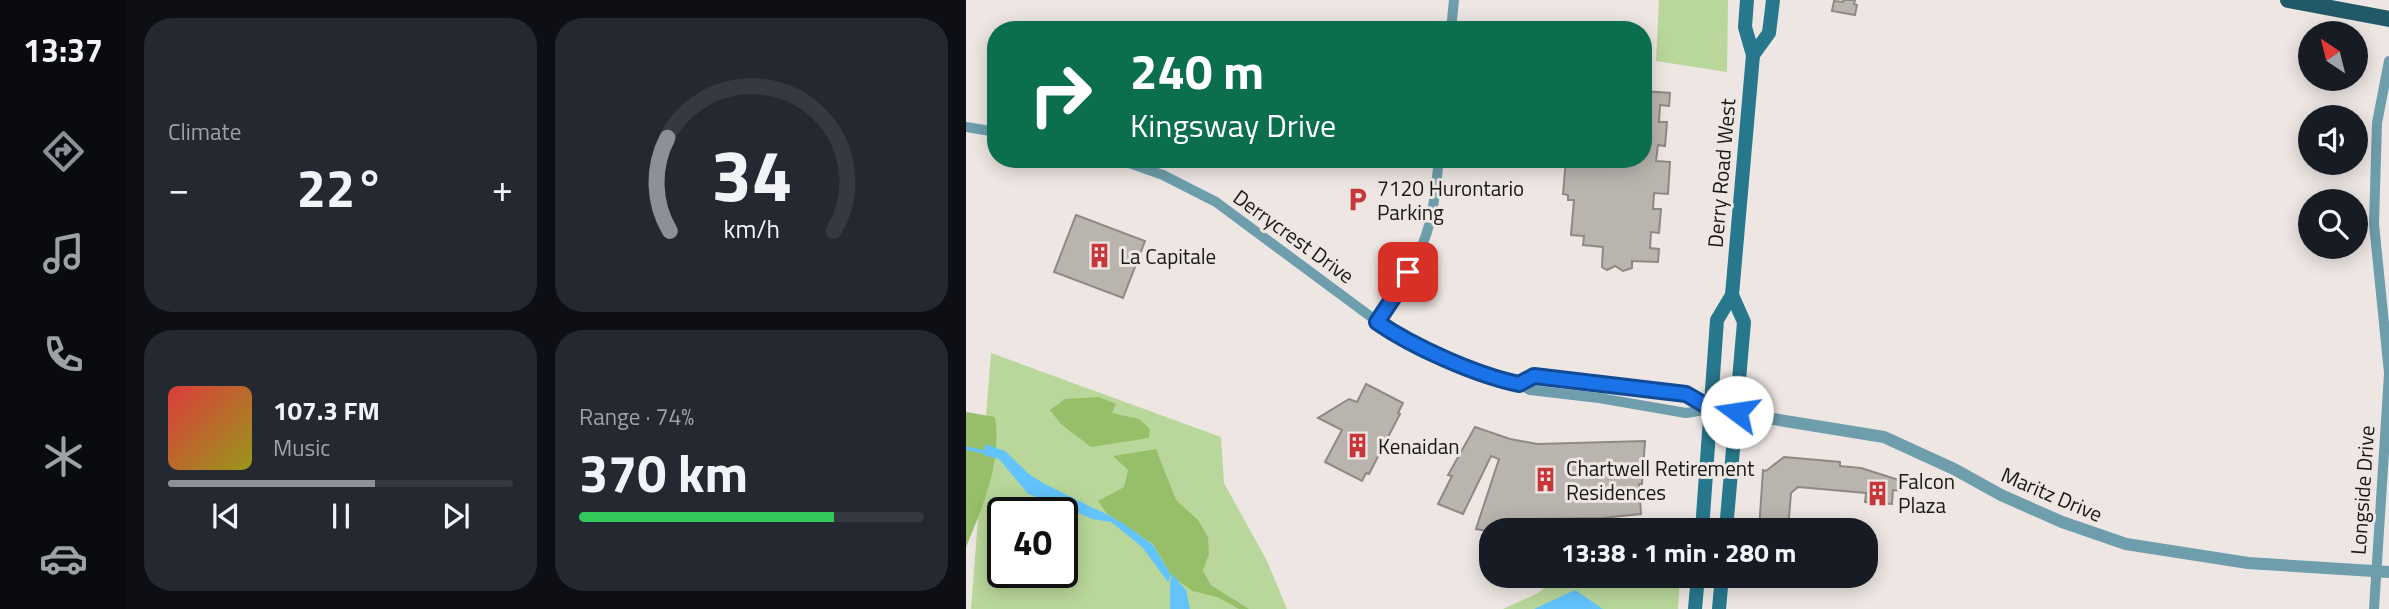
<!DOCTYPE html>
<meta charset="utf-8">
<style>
:root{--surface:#171b24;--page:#242831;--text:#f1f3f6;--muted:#9ea1a6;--line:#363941;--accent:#8c9099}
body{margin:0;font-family:"Titillium Web",sans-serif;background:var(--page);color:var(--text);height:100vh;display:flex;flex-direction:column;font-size:26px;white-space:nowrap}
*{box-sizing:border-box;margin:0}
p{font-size:23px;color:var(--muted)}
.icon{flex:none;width:38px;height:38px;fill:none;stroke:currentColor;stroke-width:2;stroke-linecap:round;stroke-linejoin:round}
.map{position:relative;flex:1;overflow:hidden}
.sheet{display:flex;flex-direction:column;gap:18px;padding:18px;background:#0d0f14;width:840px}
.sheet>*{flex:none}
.guide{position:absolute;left:21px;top:21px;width:665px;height:147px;border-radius:28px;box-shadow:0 4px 18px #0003;background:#0b6e4f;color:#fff;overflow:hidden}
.needle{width:46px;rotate:325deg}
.fabs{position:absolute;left:1332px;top:21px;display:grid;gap:14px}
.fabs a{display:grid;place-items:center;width:70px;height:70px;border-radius:50%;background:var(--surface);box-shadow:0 4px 18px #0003;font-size:35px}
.speed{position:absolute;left:21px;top:497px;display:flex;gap:14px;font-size:35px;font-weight:700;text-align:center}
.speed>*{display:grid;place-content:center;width:91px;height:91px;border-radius:50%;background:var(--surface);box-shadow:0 4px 18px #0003;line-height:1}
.speed .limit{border:4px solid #111;border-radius:10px;background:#fff;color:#111}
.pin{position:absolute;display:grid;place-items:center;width:60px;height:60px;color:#fff;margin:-30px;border-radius:14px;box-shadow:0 4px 10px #0006}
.me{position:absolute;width:77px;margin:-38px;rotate:284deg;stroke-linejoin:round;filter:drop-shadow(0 0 5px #0008)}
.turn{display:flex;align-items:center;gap:24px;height:147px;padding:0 28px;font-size:32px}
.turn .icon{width:91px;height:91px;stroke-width:2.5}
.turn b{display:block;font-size:49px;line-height:60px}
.big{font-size:52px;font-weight:700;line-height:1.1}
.sheet .tile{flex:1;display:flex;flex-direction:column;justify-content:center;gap:10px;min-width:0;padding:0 24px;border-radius:28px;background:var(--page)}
.sheet .dial{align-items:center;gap:0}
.dial svg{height:182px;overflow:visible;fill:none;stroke:var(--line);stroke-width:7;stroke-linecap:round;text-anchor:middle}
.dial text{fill:var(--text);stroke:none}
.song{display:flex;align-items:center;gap:21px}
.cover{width:84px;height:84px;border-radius:10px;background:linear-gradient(135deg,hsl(0 70% 55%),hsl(60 70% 35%))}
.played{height:7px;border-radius:4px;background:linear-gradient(90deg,var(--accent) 60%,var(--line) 60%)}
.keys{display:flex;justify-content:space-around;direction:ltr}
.heat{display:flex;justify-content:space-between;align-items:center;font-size:38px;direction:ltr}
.charge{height:10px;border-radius:5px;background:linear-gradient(90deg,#34c759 74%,var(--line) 0)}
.sheet .tiles{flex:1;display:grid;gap:18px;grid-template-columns:repeat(2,1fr)}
.trip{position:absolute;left:513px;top:518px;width:399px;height:70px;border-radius:28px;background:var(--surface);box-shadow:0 4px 18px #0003;font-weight:700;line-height:70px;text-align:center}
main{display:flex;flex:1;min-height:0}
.menu{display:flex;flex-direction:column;width:126px;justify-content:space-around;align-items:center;background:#090b0e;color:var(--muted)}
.menu .icon{width:49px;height:49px}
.menu .selected{color:var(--accent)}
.menu b{font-size:32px;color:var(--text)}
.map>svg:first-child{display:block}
</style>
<main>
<nav class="menu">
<b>13:37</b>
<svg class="icon selected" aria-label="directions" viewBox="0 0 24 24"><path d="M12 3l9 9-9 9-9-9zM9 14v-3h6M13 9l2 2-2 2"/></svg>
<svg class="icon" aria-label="music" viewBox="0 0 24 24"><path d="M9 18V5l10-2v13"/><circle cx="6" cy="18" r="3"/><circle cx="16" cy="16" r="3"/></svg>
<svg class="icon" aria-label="phone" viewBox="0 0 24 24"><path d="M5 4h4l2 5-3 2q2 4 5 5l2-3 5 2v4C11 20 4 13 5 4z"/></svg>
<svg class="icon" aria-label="climate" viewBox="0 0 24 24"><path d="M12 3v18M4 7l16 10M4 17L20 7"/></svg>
<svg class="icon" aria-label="car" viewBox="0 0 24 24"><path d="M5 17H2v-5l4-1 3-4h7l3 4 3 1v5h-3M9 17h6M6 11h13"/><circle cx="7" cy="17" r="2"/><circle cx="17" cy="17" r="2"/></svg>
</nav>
<section class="sheet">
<div class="tiles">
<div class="tile"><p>Climate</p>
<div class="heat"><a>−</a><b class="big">22°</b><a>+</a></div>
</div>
<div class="tile dial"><svg viewBox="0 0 100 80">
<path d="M14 69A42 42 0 1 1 86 69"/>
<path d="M14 69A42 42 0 0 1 13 28" stroke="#8c9099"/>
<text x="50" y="56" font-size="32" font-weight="700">34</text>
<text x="50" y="72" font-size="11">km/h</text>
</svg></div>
<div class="tile">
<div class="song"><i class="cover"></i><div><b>107.3 FM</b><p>Music</p></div></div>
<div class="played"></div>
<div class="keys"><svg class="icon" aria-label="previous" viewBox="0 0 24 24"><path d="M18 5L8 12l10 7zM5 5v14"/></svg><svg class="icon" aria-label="pause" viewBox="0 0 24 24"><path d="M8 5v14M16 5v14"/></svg><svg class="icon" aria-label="next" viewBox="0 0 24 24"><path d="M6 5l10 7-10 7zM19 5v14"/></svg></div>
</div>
<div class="tile"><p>Range · 74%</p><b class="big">370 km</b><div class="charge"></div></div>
</div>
</section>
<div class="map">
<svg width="1423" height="609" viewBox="0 0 1423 609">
<rect width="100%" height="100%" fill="#ede6e3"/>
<g fill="#b9d79a" fill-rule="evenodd">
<polygon points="693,0 762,0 761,72 690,61"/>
<path d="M 25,353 L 255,437 L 258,483 L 301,561 L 321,609 L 5,609 ZM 37,513 L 96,513 L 96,572 L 37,572 Z"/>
<polygon points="592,576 714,576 712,609 537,609 572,593"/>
</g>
<g fill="#97bf69">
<polygon points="133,397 150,404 146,413 173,419 184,429 183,438 125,447 95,424 84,410 99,399"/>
<path d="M 0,412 L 29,417 C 36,462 17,506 0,547 Z"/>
<polygon points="190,449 210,500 232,520 242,537 243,554 237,571 245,585 283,609 273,609 251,597 227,591 206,577 187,544 141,514 132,501 158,487 162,470 147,456"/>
</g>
<g fill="#63c4fd">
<polygon points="19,444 39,451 63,474 77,483 155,522 187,545 205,575 202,582 176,547 145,522 126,519 102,508 62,494 33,459 18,455"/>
<polygon points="206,574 220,590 224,609 204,609 204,583"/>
<polygon points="609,590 637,609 568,609"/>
</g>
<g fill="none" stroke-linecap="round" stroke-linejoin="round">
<g stroke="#63c4fd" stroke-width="3.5">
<polyline points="0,448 22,453"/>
<polyline points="130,511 145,518"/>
</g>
</g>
<g fill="#bab4af" stroke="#8f8985" stroke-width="2">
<polygon points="877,0 889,0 888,4 891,5 889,15 866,11 868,1 877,2"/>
<polygon points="677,91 704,93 703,106 694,105 693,122 701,122 699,146 692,145 690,161 704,162 702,194 688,193 687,209 695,209 693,233 685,232 684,248 693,249 692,262 666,261 666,268 657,271 649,266 641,270 636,267 637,247 617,245 618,236 605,235 608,200 602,200 602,195 597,194 600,159 677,159"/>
<polygon points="110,215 179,241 157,298 88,272"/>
<polygon points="400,384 437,403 432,413 434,414 403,474 400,473 396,481 359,462 376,430 352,418 383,399 391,402"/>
<polygon points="509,427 544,439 571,444 679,441 676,484 673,484 675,514 636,518 562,519 562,530 525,530 525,532 510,529 533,459 525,456 497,514 472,504 486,476 482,475"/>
<polygon points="818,457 874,462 874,466 895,468 936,481 935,491 927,490 926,504 899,502 900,493 832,487 825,493 822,530 793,530 797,470 800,471"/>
</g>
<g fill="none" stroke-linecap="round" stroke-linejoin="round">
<g stroke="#6e9dab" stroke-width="10">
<polyline points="485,30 488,0"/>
<polyline points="1423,61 1411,123 1408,224 1423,373"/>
<polyline points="0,127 30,132"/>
<polyline points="152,159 197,175 250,202 416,325 468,353 524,378 553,384 564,390 633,398 720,413 745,409"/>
<path d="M 411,322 C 429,295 450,266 460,235 C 468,211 470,185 473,159"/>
<polyline points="553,384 568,376 720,394 745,409"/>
<polyline points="1408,609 1423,374"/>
</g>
<polyline stroke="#6e9dab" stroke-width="12" points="745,409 918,437 988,469 1035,495 1096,522 1160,544 1282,563 1423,572"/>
<g stroke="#27788d" stroke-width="14">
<polyline points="787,55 803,33 807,0"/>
<polyline points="736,530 751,320 766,295 787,55 779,27 781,0"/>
<polyline points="760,530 778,322 766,295"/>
<polyline points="729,609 732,576"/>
<polyline points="753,609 756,576"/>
</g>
<polyline stroke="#225968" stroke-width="16" points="1322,0 1423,19"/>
</g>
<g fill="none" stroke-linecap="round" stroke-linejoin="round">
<defs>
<path id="route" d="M 442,272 L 433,289 L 411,322 C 447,347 510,375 553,384 L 568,376 L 720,394 L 746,409 L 771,412"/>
</defs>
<use href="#route" stroke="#114b97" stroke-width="18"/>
<use href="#route" stroke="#1a73e8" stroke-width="12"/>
</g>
<defs>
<symbol id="parking-bare" viewBox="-9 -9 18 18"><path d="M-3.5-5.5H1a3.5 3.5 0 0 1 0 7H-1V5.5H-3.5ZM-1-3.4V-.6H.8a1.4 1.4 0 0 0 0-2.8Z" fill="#c7373a" stroke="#ede6e3" stroke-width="2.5" paint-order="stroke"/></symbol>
<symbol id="building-bare" viewBox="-9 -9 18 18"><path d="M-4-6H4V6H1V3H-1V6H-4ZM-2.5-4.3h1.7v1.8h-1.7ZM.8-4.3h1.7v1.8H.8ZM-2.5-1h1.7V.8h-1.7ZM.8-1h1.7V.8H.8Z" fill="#c7373a" stroke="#ede6e3" stroke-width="2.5" paint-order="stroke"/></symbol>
</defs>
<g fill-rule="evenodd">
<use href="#parking-bare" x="374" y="182" width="35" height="35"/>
<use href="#building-bare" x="116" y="238" width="35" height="35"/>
<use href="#building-bare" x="374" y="428" width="35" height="35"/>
<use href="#building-bare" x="562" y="462" width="35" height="35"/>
<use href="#building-bare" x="894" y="476" width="35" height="35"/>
</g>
<g text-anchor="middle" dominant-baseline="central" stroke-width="6" stroke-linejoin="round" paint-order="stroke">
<g font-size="21" fill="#1b1917" stroke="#ede6e3">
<text transform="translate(755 173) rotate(-85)">Derry Road West</text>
<text transform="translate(328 236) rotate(36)">Derrycrest Drive</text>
<text transform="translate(1396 490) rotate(-86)">Longside Drive</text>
<text transform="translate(1086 494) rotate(23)">Maritz Drive</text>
</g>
<g font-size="21" fill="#1b1917" stroke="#ede6e3" text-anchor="start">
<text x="411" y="188">7120 Hurontario<tspan x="411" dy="24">Parking</tspan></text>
<text x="154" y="256">La Capitale</text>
<text x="412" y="446">Kenaidan</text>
<text x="600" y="468">Chartwell Retirement<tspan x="600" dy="24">Residences</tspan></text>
<text x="932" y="481">Falcon<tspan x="932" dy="24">Plaza</tspan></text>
</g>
</g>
</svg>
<div class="fabs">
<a><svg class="needle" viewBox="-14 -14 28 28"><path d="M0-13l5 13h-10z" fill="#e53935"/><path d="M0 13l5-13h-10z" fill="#9ea1a6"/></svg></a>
<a><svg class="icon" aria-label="sound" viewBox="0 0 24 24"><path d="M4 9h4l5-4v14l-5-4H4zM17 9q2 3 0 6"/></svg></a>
<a><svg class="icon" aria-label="search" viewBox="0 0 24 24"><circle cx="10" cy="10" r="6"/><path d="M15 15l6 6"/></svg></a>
</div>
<div class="speed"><div class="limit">40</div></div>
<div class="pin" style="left:442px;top:272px;background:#d93025"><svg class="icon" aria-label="arrive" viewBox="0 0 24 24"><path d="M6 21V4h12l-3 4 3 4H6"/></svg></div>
<svg class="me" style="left:771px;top:412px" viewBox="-20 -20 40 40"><circle r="19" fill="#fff"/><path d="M0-13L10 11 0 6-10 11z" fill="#1a73e8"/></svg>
<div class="trip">13:38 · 1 min · 280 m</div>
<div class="guide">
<div class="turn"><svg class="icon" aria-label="right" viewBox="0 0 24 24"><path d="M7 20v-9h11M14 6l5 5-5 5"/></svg><div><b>240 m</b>Kingsway Drive</div></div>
</div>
</div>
</main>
